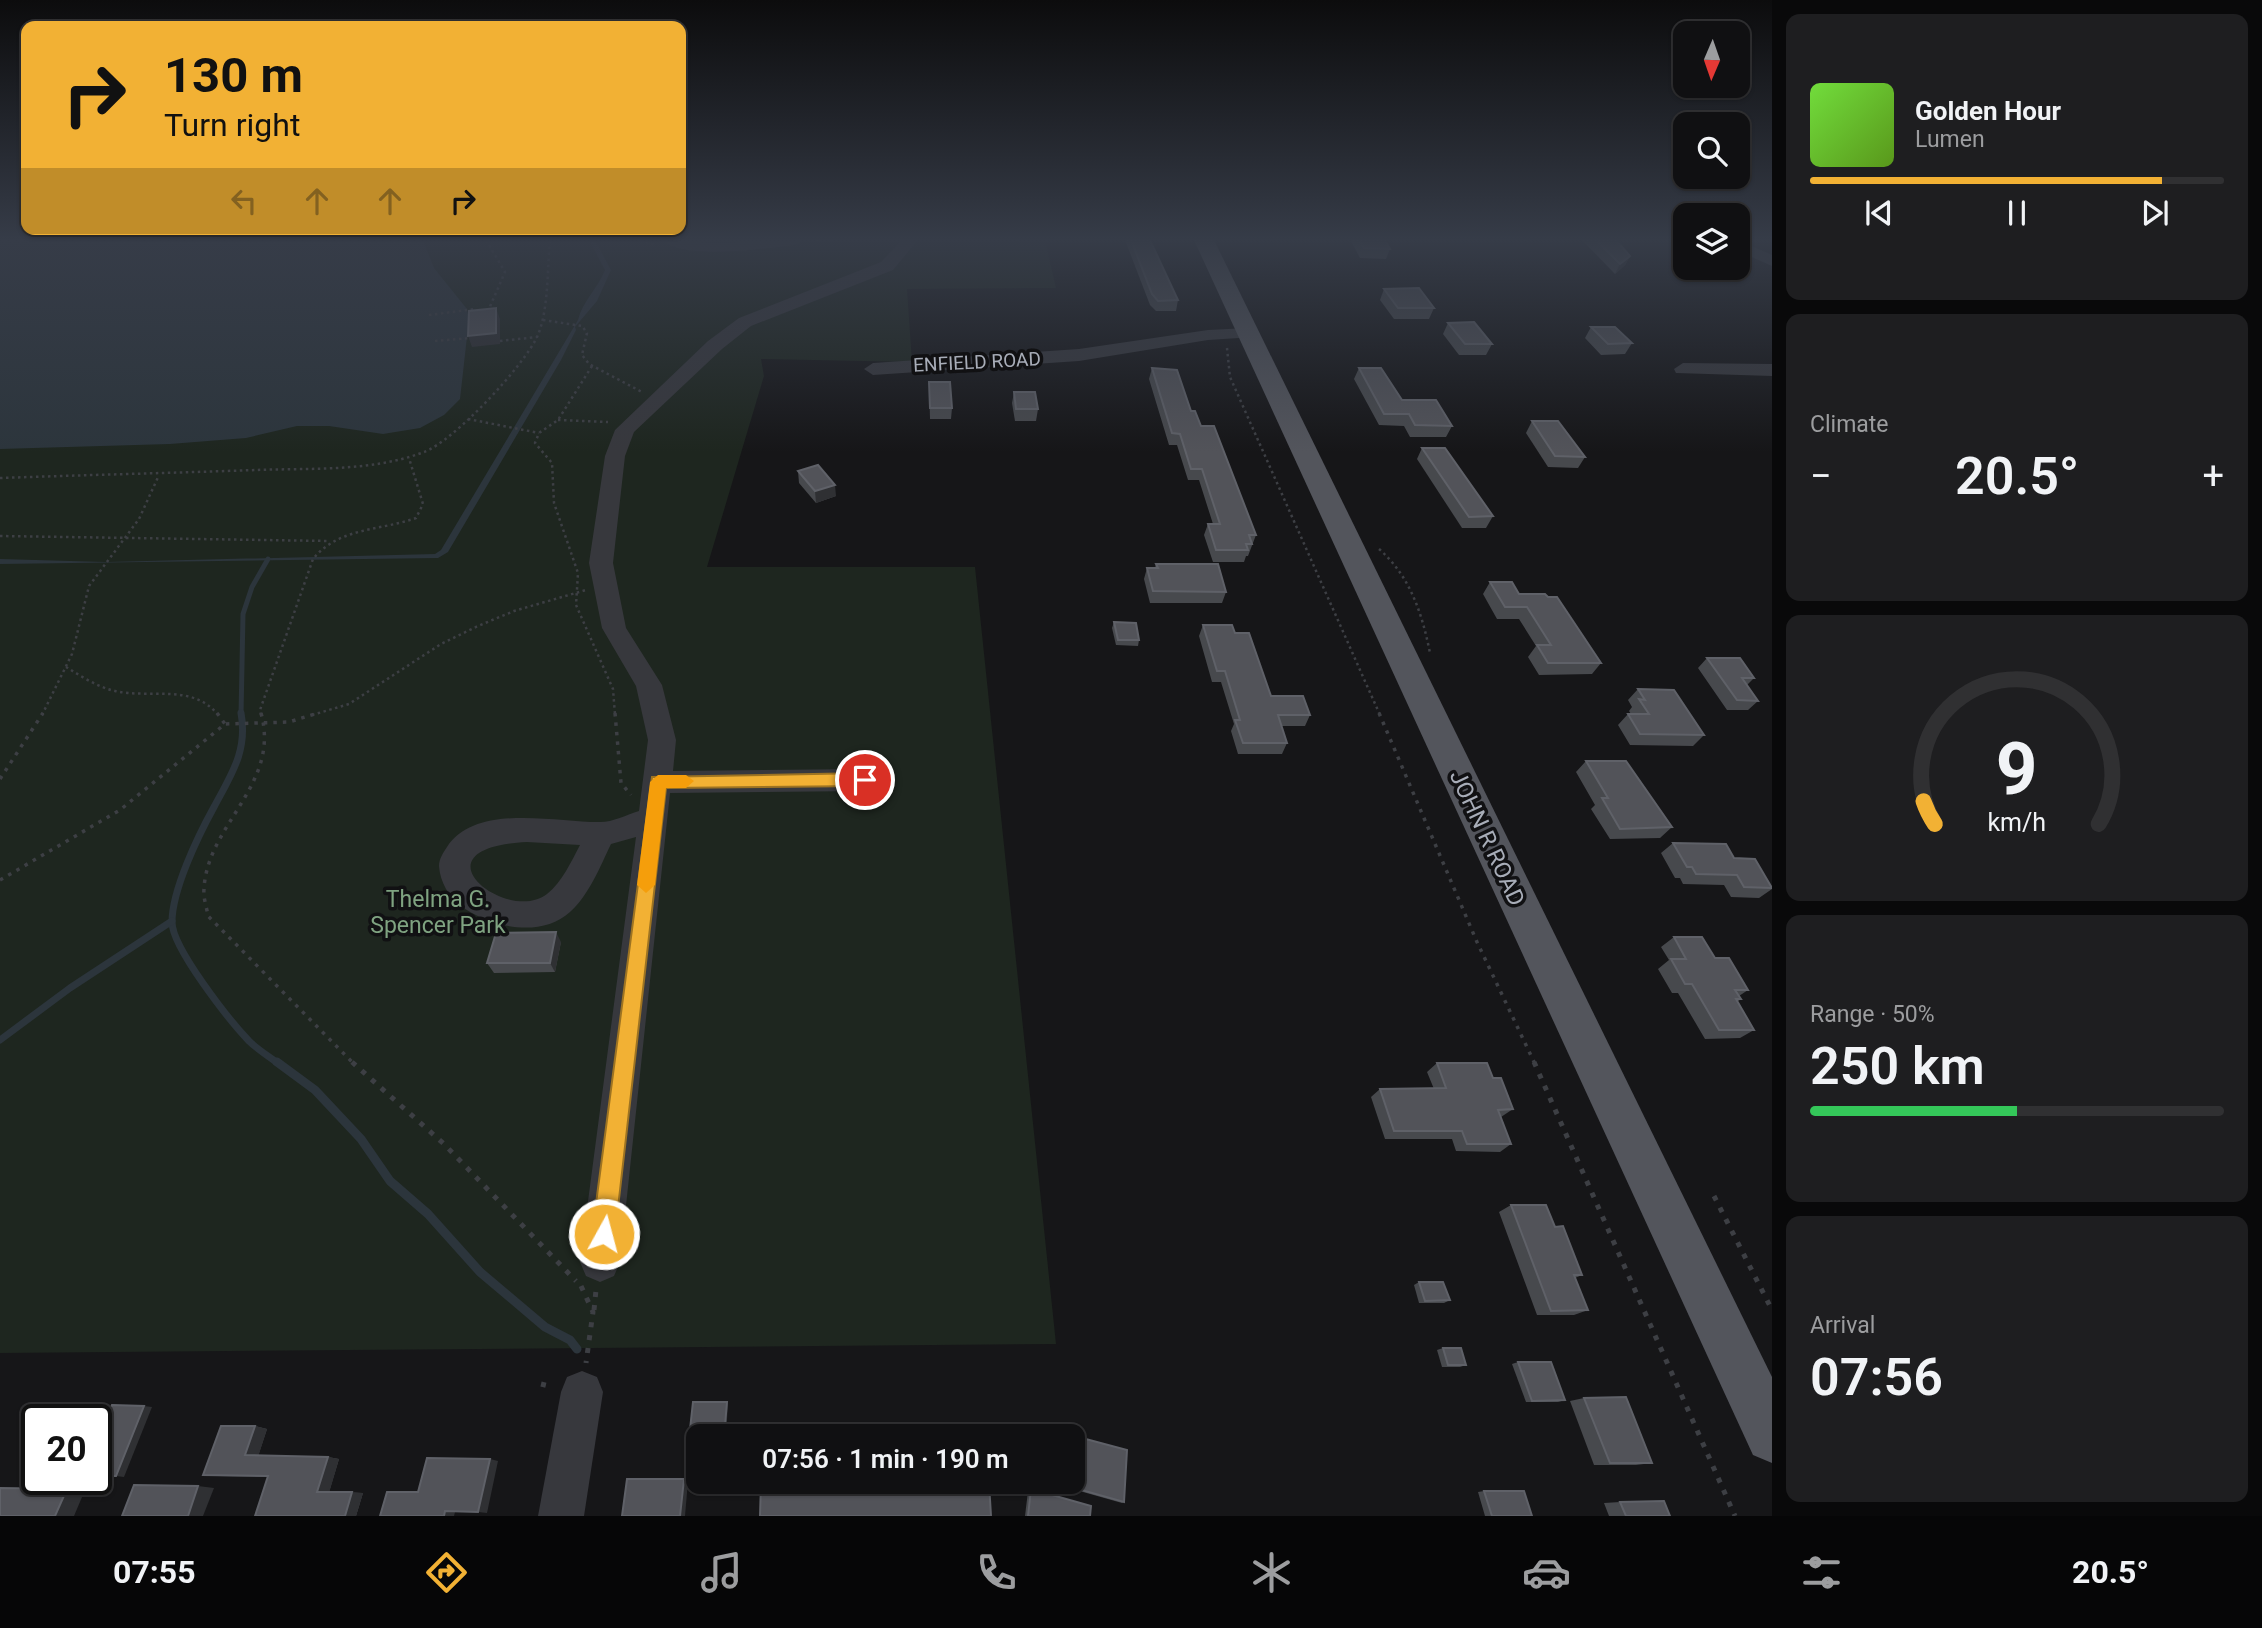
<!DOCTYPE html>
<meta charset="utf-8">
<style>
:root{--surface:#101012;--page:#1e1e20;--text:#f1f3f6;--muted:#9c9d9f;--line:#303032;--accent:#f2b134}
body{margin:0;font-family:Roboto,sans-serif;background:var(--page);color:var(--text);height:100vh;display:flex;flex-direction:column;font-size:26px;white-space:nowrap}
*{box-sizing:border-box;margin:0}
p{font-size:23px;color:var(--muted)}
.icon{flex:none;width:38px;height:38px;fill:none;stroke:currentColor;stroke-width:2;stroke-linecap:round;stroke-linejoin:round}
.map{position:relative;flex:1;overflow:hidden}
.drawer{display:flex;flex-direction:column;gap:14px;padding:14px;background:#09090a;width:490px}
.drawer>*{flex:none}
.banner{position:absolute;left:21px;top:21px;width:665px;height:214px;border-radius:14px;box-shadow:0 2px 5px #0004,0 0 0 2px var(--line);background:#f2b134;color:#111;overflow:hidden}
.needle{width:46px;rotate:182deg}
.controls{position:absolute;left:1673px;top:21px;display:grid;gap:14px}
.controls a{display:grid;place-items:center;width:77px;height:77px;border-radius:14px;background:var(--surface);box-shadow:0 2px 5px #0004,0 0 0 2px var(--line);font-size:35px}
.speed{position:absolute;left:21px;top:1404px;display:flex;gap:14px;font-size:35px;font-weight:700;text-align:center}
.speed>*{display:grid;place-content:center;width:91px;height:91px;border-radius:50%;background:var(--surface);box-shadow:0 2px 5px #0004,0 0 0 2px var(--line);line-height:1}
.speed .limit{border:4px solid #111;border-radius:10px;background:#fff;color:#111}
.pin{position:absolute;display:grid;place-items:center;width:60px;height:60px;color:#fff;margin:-30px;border:4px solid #fff;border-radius:50%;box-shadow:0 2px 7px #0007}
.me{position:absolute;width:77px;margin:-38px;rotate:7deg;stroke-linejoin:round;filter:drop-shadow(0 0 5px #0008)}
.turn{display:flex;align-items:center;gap:24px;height:147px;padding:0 28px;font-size:32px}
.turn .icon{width:91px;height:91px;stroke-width:2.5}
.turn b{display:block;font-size:49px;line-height:60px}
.lanes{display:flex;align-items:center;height:66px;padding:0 28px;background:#0003;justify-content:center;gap:35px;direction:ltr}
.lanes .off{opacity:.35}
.big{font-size:52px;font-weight:600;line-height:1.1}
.drawer .card{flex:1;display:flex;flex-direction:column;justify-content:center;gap:10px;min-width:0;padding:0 24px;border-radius:14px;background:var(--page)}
.drawer .dial{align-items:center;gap:0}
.dial svg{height:182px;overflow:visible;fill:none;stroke:var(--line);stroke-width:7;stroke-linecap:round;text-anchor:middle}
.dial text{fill:var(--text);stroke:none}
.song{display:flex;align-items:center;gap:21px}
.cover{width:84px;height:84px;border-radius:10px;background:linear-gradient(135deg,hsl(100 70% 55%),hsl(90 70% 35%))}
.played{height:7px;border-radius:4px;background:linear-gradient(90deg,var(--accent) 85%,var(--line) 85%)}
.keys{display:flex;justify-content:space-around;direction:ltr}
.heat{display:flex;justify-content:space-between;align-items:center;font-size:38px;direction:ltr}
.charge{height:10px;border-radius:5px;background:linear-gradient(90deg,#34c759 50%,var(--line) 0)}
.trip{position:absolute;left:686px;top:1424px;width:399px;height:70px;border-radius:14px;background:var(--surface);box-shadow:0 2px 5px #0004,0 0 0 2px var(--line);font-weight:600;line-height:70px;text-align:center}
.dock{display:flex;height:112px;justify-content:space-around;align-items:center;background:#060607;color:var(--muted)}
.dock .icon{width:49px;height:49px}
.dock .active{color:var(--accent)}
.dock b{font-size:32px;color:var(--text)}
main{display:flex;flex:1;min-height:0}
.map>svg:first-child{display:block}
</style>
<main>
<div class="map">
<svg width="1772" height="1516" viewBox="0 0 1772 1516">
<rect width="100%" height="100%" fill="#161618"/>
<polygon fill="#1e261f" points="0,240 1045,240 1056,288 907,289 912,362 761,359 764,376 707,567 975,567 1056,1344 0,1353"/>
<g fill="#2c353c">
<polygon points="0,240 423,240 434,268 467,309 469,319 460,399 444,415 420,428 383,434 329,426 297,426 246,438 170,444 0,449"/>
<path d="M 589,240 L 595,240 L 611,270 L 597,301 L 575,327 L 576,330 L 561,360 L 448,552 L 438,558 L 0,564 L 0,559 L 106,562 L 435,554 L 441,550 L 578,320 C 582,302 598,288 605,270 Z"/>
</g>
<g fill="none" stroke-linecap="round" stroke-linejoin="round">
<polyline stroke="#2c353c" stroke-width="5" points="241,715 243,614 252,587 268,559"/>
<g stroke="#2c353c" stroke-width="7">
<path d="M 241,713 C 248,751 231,775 214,807 C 198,836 172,890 172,922 C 172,948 230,1021 249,1041 C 258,1050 270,1057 279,1064"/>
<polyline points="0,1040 70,988 172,921"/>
</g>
<polyline stroke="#2c353c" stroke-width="9" points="277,1062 315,1090 361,1139 390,1181 428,1214 480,1272 545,1327 570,1340 577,1349"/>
<g stroke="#3d3f44" stroke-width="2.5" stroke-dasharray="2.5 3.5" stroke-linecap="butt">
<polyline points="486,240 505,272 488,311"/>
<polyline points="640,240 655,245"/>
<polyline points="811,241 838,240"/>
<polyline points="429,315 475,309 475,312"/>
<polyline points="543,320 582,326 587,333 582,355 589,364 642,392"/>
<polyline points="435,341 470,338"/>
<polyline points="500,341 537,337"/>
<polyline points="1227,348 1230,377 1380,715"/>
<polyline points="592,366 558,420 539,433 535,443 552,463 554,503 578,573 576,605 613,689 615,715"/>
<polyline points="468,419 539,433"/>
<polyline points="558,420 608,422"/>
<path d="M 0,478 C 85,475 170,473 256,470 C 310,468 372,472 424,452 C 454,441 525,365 538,335 C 549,307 547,270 550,240"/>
<polyline points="0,536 329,541"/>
<path d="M 1379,549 C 1410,576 1422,613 1430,653"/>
<path d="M 66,667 C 81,676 97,687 115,691 C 150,699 193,683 218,715"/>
<polyline points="42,715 72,654 89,586 139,519 159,475"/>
<path d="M 261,715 L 260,710 L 313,559 C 339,527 380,531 416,518 L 423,504 L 409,458"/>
<polyline points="312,715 349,704 441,644 478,626 514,611 586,590"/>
</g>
<g stroke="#3d3f44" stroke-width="3.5" stroke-dasharray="3.5 6" stroke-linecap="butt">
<polyline points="217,713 225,724"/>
<path d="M 261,713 C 281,785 207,824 204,889 C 203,898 207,908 208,916 L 354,1064"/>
<polyline points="615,713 621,783 631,795"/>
<polyline points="1379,713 1477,942 1535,1064"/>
<polyline points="0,779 43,713"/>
<polyline points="0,880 120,810 225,724 289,722 318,713"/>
</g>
<g stroke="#3d3f44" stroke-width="5" stroke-dasharray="5 8" stroke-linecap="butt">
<polyline points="352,1062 444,1144 576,1281"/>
<polyline points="1534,1062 1735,1516"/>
<polyline points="1714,1196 1772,1310"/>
<polyline points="581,1286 593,1312 586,1363"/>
<polyline points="594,1310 596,1290"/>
<polyline points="541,1384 553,1387"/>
</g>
<g fill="#37383d" fill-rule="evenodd">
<path d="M 663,240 L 715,243 L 803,240 L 795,245 C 766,248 684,261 663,240 Z"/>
<path d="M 902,240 L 918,240 L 893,270 L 751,326 L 722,349 L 634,432 L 625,456 L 613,563 L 626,628 L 662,685 L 676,740 L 673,771 L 865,769 L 875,772 L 879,780 L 875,788 L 865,791 L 670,793 L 620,1262 L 614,1276 L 600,1282 L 586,1276 L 580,1262 L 636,837 L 611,844 C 600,867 589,895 570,912 C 541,939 489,927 461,906 C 449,897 440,882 439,866 C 439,859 443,853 447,847 C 475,803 556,822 598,822 C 611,823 626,815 639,811 L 648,740 L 636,686 L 602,628 L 589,563 L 605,456 L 615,430 L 708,341 L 739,318 L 881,262 ZM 527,842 L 580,845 C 571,862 562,882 547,894 C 508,925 408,848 527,842 Z"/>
<polygon points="1738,240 1772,255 1772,266 1738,251"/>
<polygon points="1248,328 1257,333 1254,337 1208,340 1079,361 873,375 864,369 873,363 1079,349 1208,330"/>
<polygon points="1683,363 1772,364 1772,376 1676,373 1674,369"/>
<polygon points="582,1371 597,1377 603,1392 584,1516 538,1516 561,1392 567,1377"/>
</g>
<polygon fill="#53555c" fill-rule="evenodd" points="1194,240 1214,240 1772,1377 1772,1463 1753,1455"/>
</g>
<g fill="#47494d">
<polygon points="1125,240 1150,240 1178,300 1176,311 1156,311 1150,305"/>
<polygon points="1351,240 1385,240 1390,249 1386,259 1360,258 1351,241"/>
<polygon points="1582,240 1616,240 1630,256 1625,265 1615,274"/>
<polygon points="1384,289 1434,308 1429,319 1394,319 1380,300"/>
<polygon points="1448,323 1492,344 1486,355 1459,355 1443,334"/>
<polygon points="1591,327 1632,343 1625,354 1601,355 1585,338"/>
<polygon points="1152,368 1191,411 1201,426 1256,535 1248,556 1246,556 1244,562 1213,562 1204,535 1208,524 1213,524 1199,480 1188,480 1177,445 1169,445 1149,379"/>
<polygon points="1359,368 1402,400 1452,426 1446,437 1410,437 1404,426 1379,425 1354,379"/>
<polygon points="929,382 952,408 951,419 930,419"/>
<polygon points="1014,392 1038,409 1036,421 1015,421 1012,403"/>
<polygon points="1532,421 1585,457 1578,468 1548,467 1526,433"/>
<polygon points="1422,448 1493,516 1486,528 1462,528 1417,459"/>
<polygon points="798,471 836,496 816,503 799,483"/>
<polygon points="1156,564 1226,592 1222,603 1150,603 1144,579 1147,568 1155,568"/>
<polygon points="1490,582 1519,594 1601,663 1592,674 1539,675 1528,657 1536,646 1519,619 1497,619 1483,594"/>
<polygon points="1114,622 1139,640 1138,646 1116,645 1112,628"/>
<polygon points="1203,625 1235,633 1271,696 1310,715 1305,726 1281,726 1287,743 1282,754 1238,754 1231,731 1234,724 1221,682 1212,682 1199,636"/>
<polygon points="1707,658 1754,678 1747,685 1758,701 1748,710 1727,710 1698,668"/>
<polygon points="1638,689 1704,735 1693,746 1630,745 1618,725 1628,714 1631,714 1629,711 1632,707 1628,700"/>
<polygon points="1586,761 1672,827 1660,838 1610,839 1591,809 1595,805 1576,772"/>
<polygon points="1673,843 1734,858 1772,887 1772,889 1759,898 1731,897 1724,885 1683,884 1680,878 1675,878 1661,853"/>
<polygon points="1674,937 1715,958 1748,990 1739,996 1741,999 1737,1002 1754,1030 1740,1038 1705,1039 1678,993 1672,993 1658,969 1669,960 1661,947"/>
<polygon points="561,942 555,972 494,973 487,963"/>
<polygon points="1437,1063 1493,1078 1513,1109 1501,1117 1511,1144 1500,1152 1456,1151 1452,1139 1385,1139 1371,1097 1380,1089 1434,1089 1427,1072"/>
<polygon points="1511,1205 1555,1227 1582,1275 1575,1278 1588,1310 1574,1315 1537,1315 1499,1212"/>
<polygon points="1419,1282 1450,1300 1444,1303 1419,1303 1414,1285"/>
<polygon points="1443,1348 1466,1365 1460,1367 1442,1367 1437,1350"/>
<polygon points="1518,1362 1565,1400 1558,1402 1526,1402 1512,1364"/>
<polygon points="1584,1398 1652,1463 1636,1465 1594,1465 1570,1401"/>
<polygon points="255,1426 267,1429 258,1456 328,1457 339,1459 329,1492 363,1493 356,1516 267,1477 217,1476 203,1475"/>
<polygon points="1082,1438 1124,1502 1122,1503 1076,1490 1080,1439"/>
<polygon points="1031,1489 1090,1516 1025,1516 1028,1491"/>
<polygon points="1484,1491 1532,1516 1485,1516 1478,1492"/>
<polygon points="1620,1502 1670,1516 1609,1516 1604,1503"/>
</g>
<g fill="#2f3033">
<polygon points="1630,256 1625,265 1615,274 1620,264"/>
<polygon points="496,308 500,319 500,344 472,347 468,336"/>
<polygon points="835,485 836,496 816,503 815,491"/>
<polygon points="556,932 561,942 555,972 550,963"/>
<polygon points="727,1402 728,1404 726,1437 724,1437"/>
<polygon points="144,1406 152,1407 124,1477 116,1476"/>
<polygon points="255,1426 267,1429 258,1457 245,1455"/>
<polygon points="328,1457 339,1459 329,1493 317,1492"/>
<polygon points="490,1459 498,1461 487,1513 478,1512"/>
<polygon points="684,1479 688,1481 685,1516 680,1516"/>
<polygon points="198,1486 214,1488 203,1516 188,1516"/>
<polygon points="67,1489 85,1490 74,1516 55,1516"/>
<polygon points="352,1492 363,1493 356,1516 345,1516"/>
<polygon points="445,1511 455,1512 454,1516 444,1516"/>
</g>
<g fill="#525359" stroke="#5f6168" stroke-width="2">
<polygon points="1131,240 1150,240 1178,300 1158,301 1152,294"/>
<polygon points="1359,240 1385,240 1390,249 1364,248"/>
<polygon points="1596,240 1616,240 1630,256 1620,264"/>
<polygon points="1419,288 1434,308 1398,308 1384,289"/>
<polygon points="496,308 496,333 468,336 469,311"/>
<polygon points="1474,322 1492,344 1465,344 1448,323"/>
<polygon points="1591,327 1615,327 1632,343 1608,344"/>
<polygon points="1152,368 1177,370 1191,411 1195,411 1201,426 1214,426 1256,535 1249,535 1252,544 1246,544 1248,550 1216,550 1208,524 1220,524 1202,469 1191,469 1180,434 1172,433"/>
<polygon points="1359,368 1381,368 1402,400 1436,400 1452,426 1415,425 1409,414 1384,414"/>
<polygon points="929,382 950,382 952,408 930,408"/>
<polygon points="1014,392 1035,392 1038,409 1016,409"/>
<polygon points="1532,421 1558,421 1585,457 1555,456"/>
<polygon points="1422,448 1445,448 1493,516 1469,517"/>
<polygon points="818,465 835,485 815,491 798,471"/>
<polygon points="1156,564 1218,564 1226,592 1153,591 1147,568 1158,568"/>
<polygon points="1490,582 1512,582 1519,594 1545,594 1548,597 1557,597 1601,663 1548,663 1537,645 1551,645 1527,607 1505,607"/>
<polygon points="1114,622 1136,623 1139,640 1118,640"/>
<polygon points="1203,625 1232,625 1235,633 1249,633 1271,696 1303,696 1310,715 1278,715 1287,743 1243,743 1235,720 1240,720 1225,671 1217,671"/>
<polygon points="1707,658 1740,658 1754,678 1742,678 1758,701 1737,700"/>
<polygon points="1638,689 1674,690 1704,735 1640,734 1628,714 1649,714 1639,699 1645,700"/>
<polygon points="1586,761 1626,761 1672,827 1620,829 1602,798 1608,798"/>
<polygon points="1673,843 1726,844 1734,858 1755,859 1772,888 1744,887 1737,875 1696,874 1692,867 1687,867"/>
<polygon points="556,932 550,963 487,963 496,933"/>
<polygon points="1674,937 1702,937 1715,958 1729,958 1748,990 1735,990 1741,999 1736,999 1754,1030 1719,1030 1692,984 1685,984 1671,959 1686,959"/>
<polygon points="1437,1063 1487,1063 1493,1078 1501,1078 1513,1109 1498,1110 1511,1144 1467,1144 1462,1131 1394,1131 1380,1089 1446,1088"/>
<polygon points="1511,1205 1546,1205 1555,1227 1563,1226 1582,1275 1574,1275 1588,1310 1551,1311"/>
<polygon points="1419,1282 1443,1282 1450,1300 1425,1301"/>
<polygon points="1443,1348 1461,1348 1466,1365 1448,1365"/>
<polygon points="1518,1362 1551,1362 1565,1400 1532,1401"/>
<polygon points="1626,1397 1652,1463 1610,1463 1584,1398"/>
<polygon points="693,1402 727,1402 724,1437 698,1437 698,1466 686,1466"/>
<polygon points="112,1405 144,1406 116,1476 96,1476 96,1444"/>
<polygon points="221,1426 255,1426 245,1455 328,1457 317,1492 352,1492 345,1516 255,1516 268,1476 203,1475"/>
<polygon points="1082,1438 1127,1450 1124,1502 1078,1489"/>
<polygon points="427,1458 490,1459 478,1512 445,1511 444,1516 380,1516 387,1492 418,1492"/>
<polygon points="627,1479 684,1479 680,1516 622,1516"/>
<polygon points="761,1482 989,1482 991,1516 760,1516"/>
<polygon points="134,1485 198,1486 188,1516 122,1516"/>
<polygon points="0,1488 67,1489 55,1516 0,1516"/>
<polygon points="1031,1489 1091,1506 1090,1516 1028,1516"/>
<polygon points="1484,1491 1524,1491 1532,1516 1492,1516"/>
<polygon points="1664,1501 1670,1516 1626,1516 1620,1502"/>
</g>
<linearGradient id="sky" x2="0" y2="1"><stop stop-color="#0c0c0d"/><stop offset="0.53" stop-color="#363c48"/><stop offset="1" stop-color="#363c48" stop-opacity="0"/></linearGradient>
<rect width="1772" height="452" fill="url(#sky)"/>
<polygon fill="#f2b134" stroke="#9d7322" stroke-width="2" points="865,773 873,780 865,786 666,788 615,1234 611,1242 604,1246 596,1242 592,1234 652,777"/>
<polygon fill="#f59e0b" points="658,775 686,775 694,781 686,788 666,788 655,885 646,893 637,885 650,782"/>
<g text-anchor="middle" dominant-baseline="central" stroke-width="7" stroke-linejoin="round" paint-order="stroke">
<g font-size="19" fill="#a8adb8" stroke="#111113">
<text transform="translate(977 362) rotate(-3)">ENFIELD ROAD</text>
</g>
<g font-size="23" fill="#a8adb8" stroke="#111113">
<text transform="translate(1487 838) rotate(65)">JOHN R ROAD</text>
</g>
<g font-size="23" fill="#7fa381" stroke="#111113">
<text x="438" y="899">Thelma G.<tspan x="438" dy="26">Spencer Park</tspan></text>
</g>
</g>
</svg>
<div class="controls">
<a><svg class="needle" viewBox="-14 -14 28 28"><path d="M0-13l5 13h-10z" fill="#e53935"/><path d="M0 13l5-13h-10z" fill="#9c9d9f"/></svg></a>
<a><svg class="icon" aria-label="search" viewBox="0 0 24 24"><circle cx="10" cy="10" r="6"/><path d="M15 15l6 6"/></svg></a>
<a><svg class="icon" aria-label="layers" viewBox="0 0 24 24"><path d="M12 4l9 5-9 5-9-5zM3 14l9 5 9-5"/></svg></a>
</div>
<div class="speed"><div class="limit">20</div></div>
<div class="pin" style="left:865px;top:780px;background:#d93025"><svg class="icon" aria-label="arrive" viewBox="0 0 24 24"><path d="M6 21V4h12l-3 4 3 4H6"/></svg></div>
<svg class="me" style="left:604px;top:1234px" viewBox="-20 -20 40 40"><circle r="17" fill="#f2b134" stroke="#fff" stroke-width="3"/><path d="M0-11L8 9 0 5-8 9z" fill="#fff"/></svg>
<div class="trip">07:56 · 1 min · 190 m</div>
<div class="banner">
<div class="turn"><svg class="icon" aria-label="right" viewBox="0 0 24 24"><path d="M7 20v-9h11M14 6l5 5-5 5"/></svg><div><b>130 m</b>Turn right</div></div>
<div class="lanes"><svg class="icon off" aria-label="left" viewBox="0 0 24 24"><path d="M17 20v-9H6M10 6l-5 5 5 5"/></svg><svg class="icon off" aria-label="ahead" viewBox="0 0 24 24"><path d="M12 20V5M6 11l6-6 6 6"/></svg><svg class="icon off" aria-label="ahead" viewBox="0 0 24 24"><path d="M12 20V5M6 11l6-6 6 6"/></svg><svg class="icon" aria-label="right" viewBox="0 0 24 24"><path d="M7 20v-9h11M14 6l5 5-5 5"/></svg></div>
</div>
</div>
<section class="drawer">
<div class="card">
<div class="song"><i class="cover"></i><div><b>Golden Hour</b><p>Lumen</p></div></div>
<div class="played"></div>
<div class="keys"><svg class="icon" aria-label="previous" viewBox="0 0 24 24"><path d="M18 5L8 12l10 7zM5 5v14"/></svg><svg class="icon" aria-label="pause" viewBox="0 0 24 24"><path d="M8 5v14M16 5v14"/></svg><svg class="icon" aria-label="next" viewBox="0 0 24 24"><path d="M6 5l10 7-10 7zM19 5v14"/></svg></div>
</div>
<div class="card"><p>Climate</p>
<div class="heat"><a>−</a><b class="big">20.5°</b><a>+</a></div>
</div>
<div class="card dial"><svg viewBox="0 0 100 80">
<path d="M14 69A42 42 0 1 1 86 69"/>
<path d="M14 69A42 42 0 0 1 9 59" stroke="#f2b134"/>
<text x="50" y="56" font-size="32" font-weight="700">9</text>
<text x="50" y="72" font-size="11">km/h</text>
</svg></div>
<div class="card"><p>Range · 50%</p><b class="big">250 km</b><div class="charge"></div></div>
<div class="card"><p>Arrival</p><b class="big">07:56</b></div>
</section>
</main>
<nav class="dock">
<b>07:55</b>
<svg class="icon active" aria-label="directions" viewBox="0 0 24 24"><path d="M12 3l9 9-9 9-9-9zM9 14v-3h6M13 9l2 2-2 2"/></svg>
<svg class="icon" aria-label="music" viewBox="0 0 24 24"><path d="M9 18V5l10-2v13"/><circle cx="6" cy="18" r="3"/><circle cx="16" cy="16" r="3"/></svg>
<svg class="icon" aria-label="phone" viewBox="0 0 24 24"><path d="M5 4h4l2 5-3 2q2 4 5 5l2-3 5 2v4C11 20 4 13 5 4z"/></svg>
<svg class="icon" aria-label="climate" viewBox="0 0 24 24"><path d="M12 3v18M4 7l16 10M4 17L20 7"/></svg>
<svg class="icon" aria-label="car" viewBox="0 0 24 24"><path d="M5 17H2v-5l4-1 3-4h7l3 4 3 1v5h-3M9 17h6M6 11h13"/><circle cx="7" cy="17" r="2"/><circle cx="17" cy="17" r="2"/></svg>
<svg class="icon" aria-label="filters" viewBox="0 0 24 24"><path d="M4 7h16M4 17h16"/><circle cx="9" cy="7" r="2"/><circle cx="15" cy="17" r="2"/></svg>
<b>20.5°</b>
</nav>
